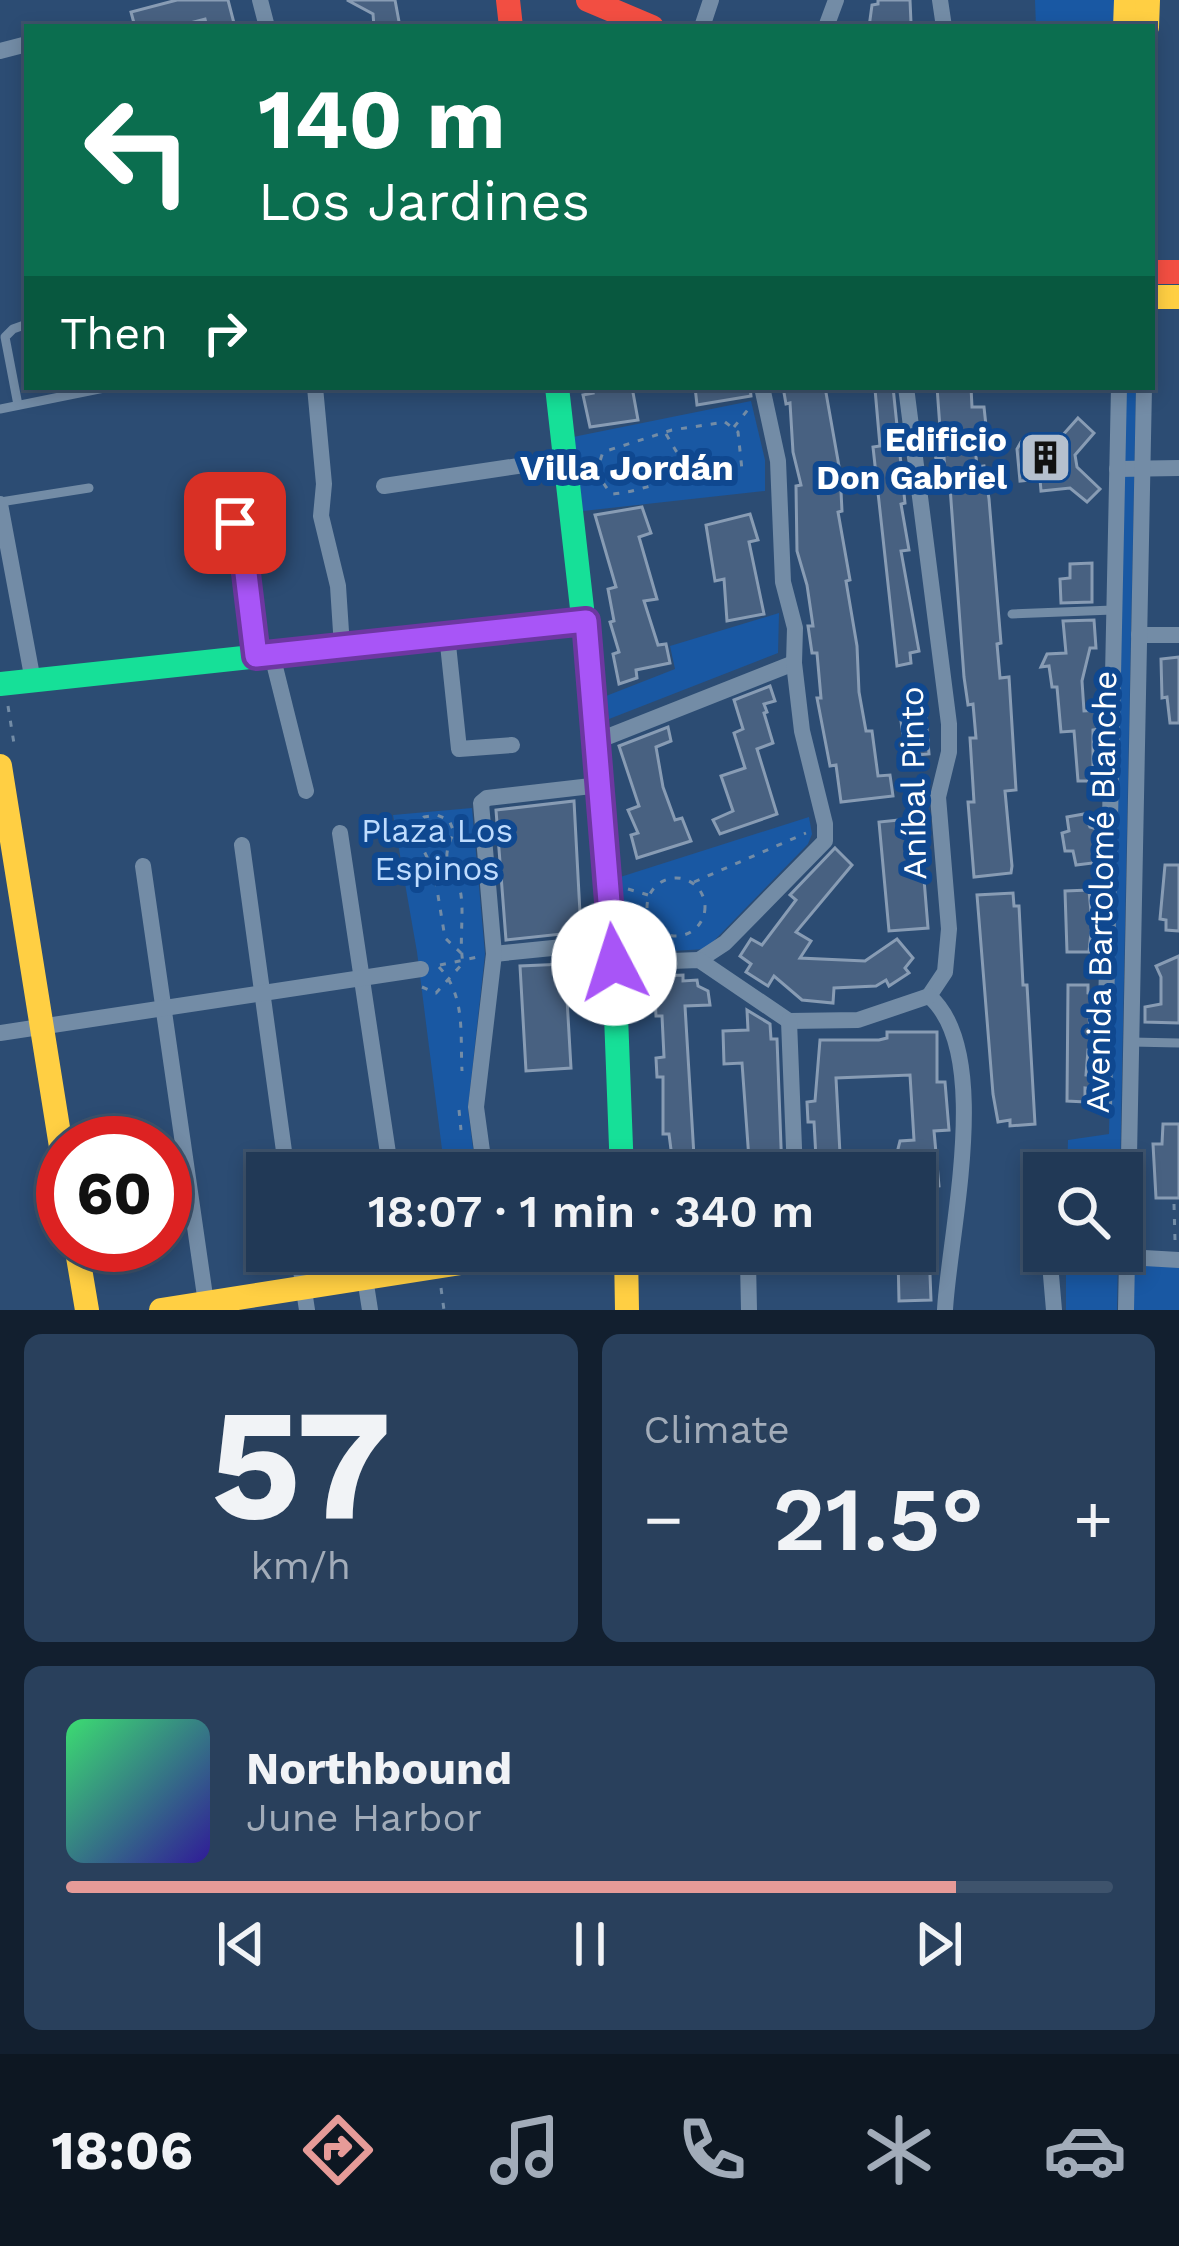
<!DOCTYPE html>
<meta charset="utf-8">
<style>
:root{--surface:#213956;--page:#29405c;--text:#f1f3f6;--muted:#a2acb9;--line:#3e536c;--accent:#e69b98}
body{margin:0;font-family:"Work Sans",sans-serif;background:var(--page);color:var(--text);height:100vh;display:flex;flex-direction:column;font-size:45px;white-space:nowrap}
*{box-sizing:border-box;margin:0}
p{font-size:39px;color:var(--muted)}
.icon{flex:none;width:66px;height:66px;fill:none;stroke:currentColor;stroke-width:2;stroke-linecap:round;stroke-linejoin:round}
.map{position:relative;height:1310px;overflow:hidden}
.panel{display:flex;flex-direction:column;gap:24px;padding:24px;background:#121f2f;flex:1}
.panel>*{flex:none}
.guide{position:absolute;left:24px;top:24px;width:1131px;height:366px;border-radius:0px;box-shadow:0 6px 18px #0003,0 0 0 3px var(--line);background:#0b6e4f;color:#fff;overflow:hidden}
.tools{position:absolute;left:1023px;top:1152px;display:grid;gap:24px}
.tools a{display:grid;place-items:center;width:120px;height:120px;border-radius:0px;background:var(--surface);box-shadow:0 6px 18px #0003,0 0 0 3px var(--line);font-size:60px}
.speed{position:absolute;left:36px;top:1116px;display:flex;gap:24px;font-size:60px;font-weight:700;text-align:center}
.speed>*{display:grid;place-content:center;width:156px;height:156px;border-radius:50%;background:var(--surface);box-shadow:0 6px 18px #0003,0 0 0 3px var(--line);line-height:1}
.speed .limit{border:18px solid #d22;background:#fff;color:#111}
.pin{position:absolute;display:grid;place-items:center;width:102px;height:102px;color:#fff;margin:-51px;border-radius:24px;box-shadow:0 6px 18px #0006}
.me{position:absolute;width:132px;margin:-66px;rotate:355deg;stroke-linejoin:round;filter:drop-shadow(0 0 9px #0008)}
.turn{display:flex;align-items:center;gap:42px;height:252px;padding:0 36px;font-size:54px}
.turn .icon{width:156px;height:156px;stroke-width:2.5}
.turn b{display:block;font-size:84px;line-height:102px}
.then{display:flex;align-items:center;height:114px;padding:0 36px;background:#0003;gap:24px;font-size:45px}
.big{font-size:90px;font-weight:600;line-height:1.1}
.panel .widget{flex:1;display:flex;flex-direction:column;justify-content:center;gap:18px;min-width:0;padding:0 42px;border-radius:18px;background:var(--page)}
.panel .dial{align-items:center;gap:0}
.dial b{font-size:156px;line-height:1}
.song{display:flex;align-items:center;gap:36px}
.cover{width:144px;height:144px;border-radius:18px;background:linear-gradient(135deg,hsl(140 70% 55%),hsl(250 70% 35%))}
.played{height:12px;border-radius:6px;background:linear-gradient(90deg,var(--accent) 85%,var(--line) 85%)}
.keys{display:flex;justify-content:space-around;direction:ltr}
.heat{display:flex;justify-content:space-between;align-items:center;font-size:66px;direction:ltr}
.panel .tiles{flex:1;display:grid;gap:24px;grid-template-columns:1fr 1fr}
.widget:last-child{grid-column:span 2}
.trip{position:absolute;left:246px;top:1152px;width:690px;height:120px;border-radius:0px;background:var(--surface);box-shadow:0 6px 18px #0003,0 0 0 3px var(--line);font-weight:600;line-height:120px;text-align:center}
.menu{display:flex;height:192px;justify-content:space-around;align-items:center;background:#0d1722;color:var(--muted)}
.menu .icon{width:84px;height:84px}
.menu .selected{color:var(--accent)}
.menu b{font-size:54px;color:var(--text)}
.map>svg:first-child{display:block}
</style>
<div class="map">
<svg width="1179" height="1310" viewBox="0 0 1179 1310">
<rect width="100%" height="100%" fill="#2c4c73"/>
<g fill="#1958a3">
<polygon points="1035,0 1114,0 1114,27 1036,27"/>
<polygon points="1125,387 1136,387 1120,1173 1067,1173 1068,1140 1109,1134"/>
<polygon points="751,401 765,460 765,491 583,511 573,437"/>
<polygon points="779,613 778,653 609,719 606,696 675,669 670,646"/>
<polygon points="472,808 485,954 468,1108 476,1173 445,1173 417,952 393,815"/>
<polygon points="809,817 812,834 808,844 706,949 620,954 614,879"/>
<polygon points="1066,1251 1118,1251 1117,1310 1066,1310"/>
<polygon points="1134,1262 1179,1265 1179,1310 1134,1310"/>
</g>
<g fill="#486181" stroke="#889cb4" stroke-width="3">
<polygon points="177,0 228,0 235,27 207,27 205,19 175,27 135,27 131,12"/>
<polygon points="347,0 395,0 400,27 374,27 373,14"/>
<polygon points="878,0 910,0 911,23 869,27 872,5 878,4"/>
<polygon points="591,387 632,387 638,420 590,427 583,395 593,393"/>
<polygon points="695,387 750,387 751,396 697,405"/>
<polygon points="783,387 825,387 840,472 842,511 838,512 850,580 846,581 857,646 859,692 866,731 872,731 878,776 890,775 893,796 841,802 836,765 830,766 817,698 821,698 817,653 812,653 808,626 813,626 807,585 797,551 796,486 801,485 793,452 790,403 786,404"/>
<polygon points="893,387 905,503 901,504 909,550 901,551 919,651 910,653 911,663 897,666 873,447 880,446 875,389"/>
<polygon points="937,387 971,387 972,407 984,407 987,435 974,436 977,467 984,466 989,499 1001,643 997,644 1000,678 1009,677 1016,790 1005,791 1012,866 1011,873 974,877 968,802 974,802 970,738 976,738 973,704 968,705 964,677 950,487 946,488 944,457 936,459 934,449 941,442"/>
<polygon points="1078,418 1094,433 1075,455 1077,467 1100,489 1087,502 1070,488 1041,491 1040,479 1020,481 1017,449 1021,442 1061,437"/>
<polygon points="642,507 651,533 639,537 657,599 644,601 658,645 666,644 670,663 636,670 637,678 619,684 613,654 619,652 610,622 614,621 608,589 616,587 595,515"/>
<polygon points="750,514 758,540 749,542 764,614 727,621 724,579 715,581 706,525"/>
<polygon points="1092,563 1092,602 1061,603 1060,579 1070,578 1070,564"/>
<polygon points="1094,620 1096,648 1090,648 1082,681 1084,711 1100,710 1099,729 1093,730 1093,781 1078,781 1074,731 1061,732 1057,687 1052,687 1049,666 1041,667 1047,654 1066,653 1063,621"/>
<polygon points="1179,657 1179,723 1170,723 1167,697 1162,698 1161,659"/>
<polygon points="770,686 775,701 764,704 767,712 764,713 773,743 757,749 777,814 720,834 713,820 733,811 721,776 745,768 734,733 743,729 734,700"/>
<polygon points="926,718 929,754 906,756 901,721"/>
<polygon points="668,727 671,741 656,747 663,787 675,820 682,818 691,841 637,858 631,835 638,833 628,810 639,806 619,746"/>
<polygon points="574,801 581,932 506,940 496,810"/>
<polygon points="1084,814 1090,827 1097,829 1093,863 1076,865 1073,851 1065,851 1062,833 1069,831 1067,817"/>
<polygon points="919,818 928,928 889,931 879,822"/>
<polygon points="835,848 852,865 796,932 811,941 800,958 865,961 897,939 913,958 905,968 909,973 889,986 886,980 876,986 834,988 833,1003 802,1000 774,976 768,986 746,972 751,964 740,956 751,939 762,945 796,900 790,895"/>
<polygon points="1165,865 1179,865 1179,931 1166,930 1166,920 1160,919"/>
<polygon points="1089,890 1092,923 1089,952 1067,952 1065,891"/>
<polygon points="1013,893 1014,906 1019,906 1023,985 1027,985 1035,1124 1010,1126 1010,1120 998,1122 993,1094 977,895"/>
<polygon points="1179,956 1179,1023 1145,1022 1145,1007 1161,1004 1161,977 1156,966"/>
<polygon points="565,964 571,1068 526,1071 520,966"/>
<polygon points="683,975 683,981 697,980 698,986 708,991 710,1005 685,1006 695,1173 674,1173 669,1134 663,1134 663,1077 657,1077 656,1058 664,1057 662,1016 656,1016 655,997 663,996 662,976"/>
<polygon points="1068,985 1088,985 1088,993 1094,994 1093,1006 1088,1006 1092,1050 1088,1050 1086,1075 1092,1076 1092,1089 1085,1088 1085,1102 1067,1101"/>
<polygon points="747,1010 770,1024 771,1039 777,1039 782,1173 750,1173 742,1063 724,1064 723,1031 748,1030"/>
<polygon points="887,1032 937,1032 937,1082 945,1082 949,1130 934,1131 939,1186 930,1187 935,1249 929,1249 931,1300 899,1301 898,1256 915,1255 915,1173 892,1173 900,1141 914,1140 910,1075 836,1078 841,1173 811,1173 811,1159 816,1158 814,1122 808,1122 807,1102 815,1101 820,1040 879,1040 887,1038"/>
<polygon points="1163,1124 1179,1124 1179,1198 1156,1198 1153,1144 1162,1144"/>
</g>
<g fill="none" stroke-linecap="round" stroke-linejoin="round">
<g stroke="#738ca6" stroke-width="3" stroke-dasharray="6 9" stroke-linecap="butt">
<polyline points="988,387 988,394"/>
<path d="M 725,422 L 738,432 L 742,470 C 725,474 709,473 692,475 C 664,479 641,492 612,494 C 599,480 596,470 603,452 L 672,430 Z"/>
<polyline points="734,427 750,407"/>
<polyline points="666,434 679,456 680,475"/>
<polyline points="8,706 15,750"/>
<circle cx="676" cy="907" r="29"/>
<polyline points="694,882 806,833"/>
<polyline points="628,889 648,895"/>
<polyline points="440,965 478,957"/>
<path d="M 439,967 C 466,995 460,1035 462,1071"/>
<path d="M 422,987 L 436,993 L 463,963 C 459,941 464,917 461,895 C 459,882 448,873 447,860 C 446,849 450,841 454,832 L 449,820 L 437,815 L 424,817 L 417,826 L 416,835 L 434,871 L 445,938 L 461,953"/>
<polyline points="459,1110 461,1130"/>
<polyline points="464,1151 467,1173"/>
<polyline points="1174,1204 1175,1240"/>
<polyline points="441,1288 444,1310"/>
</g>
<g stroke="#738ca6" stroke-width="9">
<polyline points="18,405 5,337 13,329 27,324"/>
<polyline points="0,409 109,387"/>
<polyline points="0,502 89,488"/>
<polyline points="1012,614 1113,610"/>
<polyline points="1131,1042 1179,1043"/>
</g>
<g stroke="#738ca6" stroke-width="16">
<polyline points="260,0 267,27"/>
<polyline points="940,0 944,27"/>
<polyline points="702,27 711,0"/>
<polyline points="826,27 836,0"/>
<polyline points="0,51 27,44"/>
<polyline points="315,387 324,484 321,516 338,586 342,647"/>
<path d="M 906,387 L 949,724 L 949,752 L 938,797 L 949,929 L 945,972 L 929,996 C 994,1052 949,1233 945,1310"/>
<polyline points="1117,469 1179,468"/>
<polyline points="384,486 565,459"/>
<polyline points="0,504 33,681"/>
<polyline points="202,526 235,523 241,532 256,656"/>
<polyline points="241,532 244,525 260,523"/>
<polyline points="447,635 459,749 512,745"/>
<polyline points="1139,635 1179,635"/>
<polyline points="272,655 306,791"/>
<polyline points="597,741 794,663"/>
<polyline points="340,833 391,1173"/>
<polyline points="242,845 287,1173"/>
<polyline points="143,866 207,1310"/>
<polyline points="494,954 612,942"/>
<polyline points="699,960 725,943 825,841 825,824 802,731 794,663 795,628 783,582 778,461 762,387"/>
<polyline points="614,963 699,960 789,1021 858,1020 929,996"/>
<polyline points="789,1021 795,1173"/>
<polyline points="0,1033 421,969"/>
<polyline points="1104,1108 1119,387"/>
<polyline points="485,1173 476,1107 494,954 481,803 487,798 600,785"/>
<polyline points="298,1251 307,1310"/>
<polyline points="1049,1252 1054,1310"/>
<polyline points="1127,1257 1179,1260"/>
<polyline points="365,1278 370,1310"/>
<polyline points="749,1310 748,1262 758,1255 793,1251"/>
<polyline points="1126,1310 1144,387"/>
</g>
<g stroke="#16e098" stroke-width="24">
<polyline points="557,387 597,741 614,963 622,1173"/>
<polyline points="0,684 586,621"/>
</g>
<g stroke="#ffcf43" stroke-width="24">
<polyline points="1125,27 1126,0"/>
<polyline points="1147,27 1148,0"/>
<polyline points="1152,297 1179,297"/>
<polyline points="0,766 63,1159"/>
<polyline points="76,1245 87,1310"/>
<polyline points="626,1251 627,1310"/>
<polyline points="161,1310 537,1251"/>
</g>
<g stroke="#f24e42" stroke-width="24">
<polyline points="508,0 511,27"/>
<polyline points="588,0 652,27"/>
<polyline points="1152,272 1179,272"/>
</g>
</g>
<g fill="none" stroke-linecap="round" stroke-linejoin="round">
<defs>
<polyline id="route" points="235,523 241,532 256,656 586,621 614,963"/>
</defs>
<use href="#route" stroke="#6d37a1" stroke-width="30"/>
<use href="#route" stroke="#a855f7" stroke-width="21"/>
</g>
<defs>
<symbol id="building-square" viewBox="-11 -11 22 22"><rect x="-9" y="-9" width="18" height="18" rx="4" fill="#b5c0ce" stroke="#0f4890"/><path d="M-4-6H4V6H1V3H-1V6H-4ZM-2.5-4.3h1.7v1.8h-1.7ZM.8-4.3h1.7v1.8H.8ZM-2.5-1h1.7V.8h-1.7ZM.8-1h1.7V.8H.8Z" fill="#111"/></symbol>
</defs>
<g fill-rule="evenodd">
<use href="#building-square" x="1016" y="428" width="59" height="59"/>
</g>
<g text-anchor="middle" dominant-baseline="central" stroke-width="12" stroke-linejoin="round" paint-order="stroke">
<g font-size="33" font-weight="bold" fill="#fff" stroke="#0f4890" text-anchor="end">
<text x="1007" y="439">Edificio<tspan x="1007" dy="38">Don Gabriel</tspan></text>
</g>
<g font-size="33" fill="#fff" stroke="#0f4890">
<text transform="translate(913 783) rotate(-91)">Aníbal Pinto</text>
<text transform="translate(1101 892) rotate(-89)">Avenida Bartolomé Blanche</text>
</g>
<g font-size="33" fill="#bfdcfe" stroke="#0f4890">
<text x="437" y="830">Plaza Los<tspan x="437" dy="38">Espinos</tspan></text>
</g>
<g font-size="36" font-weight="bold" fill="#fff" stroke="#0f4890">
<text x="627" y="468">Villa Jordán</text>
</g>
</g>
</svg>
<div class="tools">
<a><svg class="icon" aria-label="search" viewBox="0 0 24 24"><circle cx="10" cy="10" r="6"/><path d="M15 15l6 6"/></svg></a>
</div>
<div class="speed"><div class="limit">60</div></div>
<div class="pin" style="left:235px;top:523px;background:#d93025"><svg class="icon" aria-label="arrive" viewBox="0 0 24 24"><path d="M6 21V4h12l-3 4 3 4H6"/></svg></div>
<svg class="me" style="left:614px;top:963px" viewBox="-20 -20 40 40"><circle r="19" fill="#fff"/><path d="M0-13L10 11 0 6-10 11z" fill="#a855f7"/></svg>
<div class="trip">18:07 · 1 min · 340 m</div>
<div class="guide">
<div class="turn"><svg class="icon" aria-label="left" viewBox="0 0 24 24"><path d="M17 20v-9H6M10 6l-5 5 5 5"/></svg><div><b>140 m</b>Los Jardines</div></div>
<div class="then">Then<svg class="icon" aria-label="right" viewBox="0 0 24 24"><path d="M7 20v-9h11M14 6l5 5-5 5"/></svg></div>
</div>
</div>
<section class="panel">
<div class="tiles">
<div class="widget dial"><b>57</b><p>km/h</p></div>
<div class="widget"><p>Climate</p>
<div class="heat"><a>−</a><b class="big">21.5°</b><a>+</a></div>
</div>
<div class="widget">
<div class="song"><i class="cover"></i><div><b>Northbound</b><p>June Harbor</p></div></div>
<div class="played"></div>
<div class="keys"><svg class="icon" aria-label="previous" viewBox="0 0 24 24"><path d="M18 5L8 12l10 7zM5 5v14"/></svg><svg class="icon" aria-label="pause" viewBox="0 0 24 24"><path d="M8 5v14M16 5v14"/></svg><svg class="icon" aria-label="next" viewBox="0 0 24 24"><path d="M6 5l10 7-10 7zM19 5v14"/></svg></div>
</div>
</div>
</section>
<nav class="menu">
<b>18:06</b>
<svg class="icon selected" aria-label="directions" viewBox="0 0 24 24"><path d="M12 3l9 9-9 9-9-9zM9 14v-3h6M13 9l2 2-2 2"/></svg>
<svg class="icon" aria-label="music" viewBox="0 0 24 24"><path d="M9 18V5l10-2v13"/><circle cx="6" cy="18" r="3"/><circle cx="16" cy="16" r="3"/></svg>
<svg class="icon" aria-label="phone" viewBox="0 0 24 24"><path d="M5 4h4l2 5-3 2q2 4 5 5l2-3 5 2v4C11 20 4 13 5 4z"/></svg>
<svg class="icon" aria-label="climate" viewBox="0 0 24 24"><path d="M12 3v18M4 7l16 10M4 17L20 7"/></svg>
<svg class="icon" aria-label="car" viewBox="0 0 24 24"><path d="M5 17H2v-5l4-1 3-4h7l3 4 3 1v5h-3M9 17h6M6 11h13"/><circle cx="7" cy="17" r="2"/><circle cx="17" cy="17" r="2"/></svg>
</nav>
